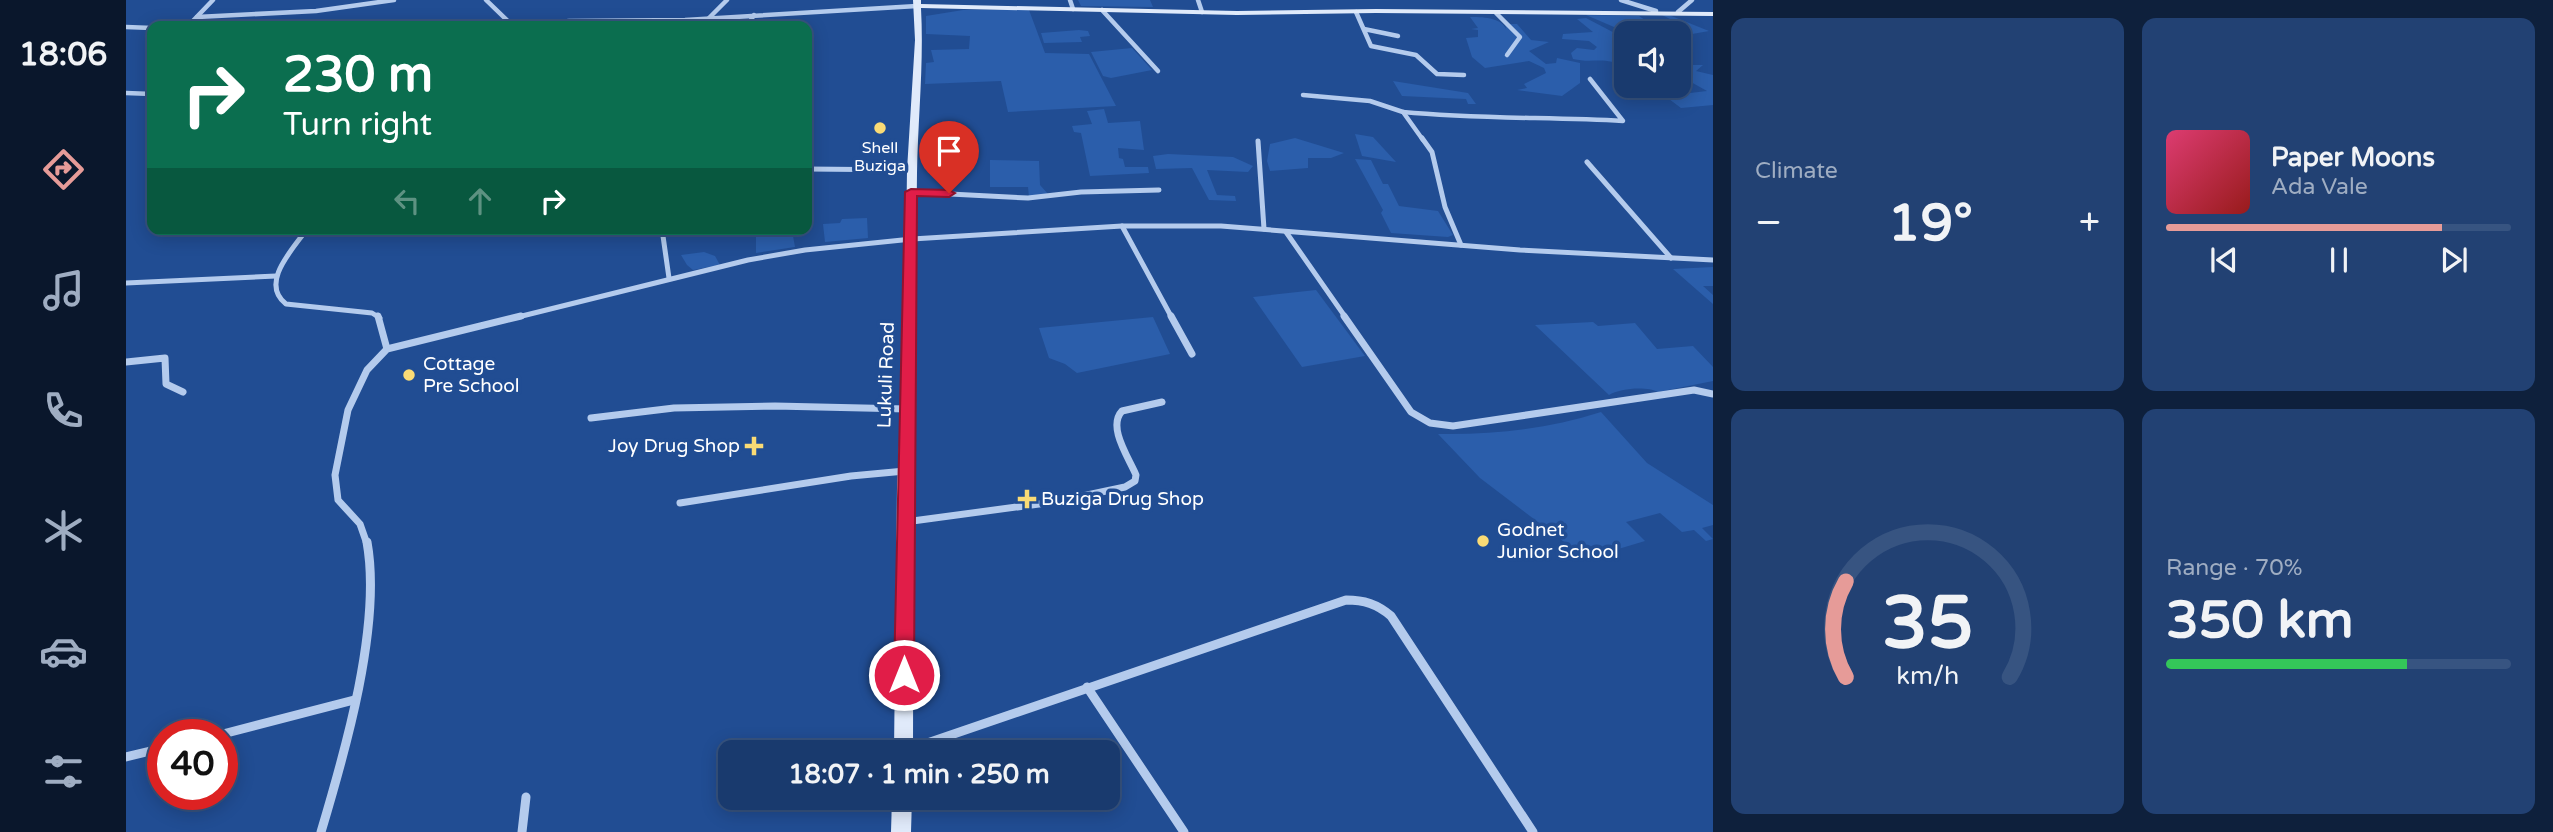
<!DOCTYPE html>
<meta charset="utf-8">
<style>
:root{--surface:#193a6e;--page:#224173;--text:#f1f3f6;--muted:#9fadc2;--line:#375481;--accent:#e69b98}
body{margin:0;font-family:"Varela Round",sans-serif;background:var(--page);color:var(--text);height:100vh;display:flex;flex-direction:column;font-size:26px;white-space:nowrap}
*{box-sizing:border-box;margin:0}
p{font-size:23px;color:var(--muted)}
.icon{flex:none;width:38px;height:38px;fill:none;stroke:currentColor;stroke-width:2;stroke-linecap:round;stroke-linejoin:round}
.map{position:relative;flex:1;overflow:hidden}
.side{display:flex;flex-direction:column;gap:18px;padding:18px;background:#0e203c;width:840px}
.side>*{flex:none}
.top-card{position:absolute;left:21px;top:21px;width:665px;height:214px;border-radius:14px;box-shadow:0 4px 18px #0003,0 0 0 2px var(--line);background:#0b6e4f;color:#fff;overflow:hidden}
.controls{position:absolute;left:1488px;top:21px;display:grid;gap:14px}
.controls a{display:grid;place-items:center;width:77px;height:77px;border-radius:14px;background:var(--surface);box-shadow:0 4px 18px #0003,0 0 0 2px var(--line);font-size:35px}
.speed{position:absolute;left:21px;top:719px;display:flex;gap:14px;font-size:35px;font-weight:700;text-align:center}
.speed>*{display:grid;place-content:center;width:91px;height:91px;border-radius:50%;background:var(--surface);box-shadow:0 4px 18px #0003,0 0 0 2px var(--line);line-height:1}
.speed .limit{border:10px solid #d22;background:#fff;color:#111}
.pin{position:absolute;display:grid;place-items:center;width:60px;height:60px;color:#fff;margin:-72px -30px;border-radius:50% 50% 50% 0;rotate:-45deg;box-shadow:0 0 7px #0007}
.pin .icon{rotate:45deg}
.me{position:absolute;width:77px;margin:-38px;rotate:0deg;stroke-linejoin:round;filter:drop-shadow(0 0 5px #0008)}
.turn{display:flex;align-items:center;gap:24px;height:147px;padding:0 21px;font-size:32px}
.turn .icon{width:91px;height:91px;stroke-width:2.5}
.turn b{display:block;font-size:49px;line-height:60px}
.lanes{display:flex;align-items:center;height:66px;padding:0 21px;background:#0003;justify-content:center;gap:35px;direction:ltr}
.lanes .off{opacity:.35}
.big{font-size:52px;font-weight:700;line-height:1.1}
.side .tile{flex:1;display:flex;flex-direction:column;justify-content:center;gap:10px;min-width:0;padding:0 24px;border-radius:14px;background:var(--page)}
.side .dial{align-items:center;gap:0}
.dial svg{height:182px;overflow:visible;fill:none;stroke:var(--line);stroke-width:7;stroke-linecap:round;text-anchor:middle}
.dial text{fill:var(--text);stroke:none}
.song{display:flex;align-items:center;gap:21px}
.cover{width:84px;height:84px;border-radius:10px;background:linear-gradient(135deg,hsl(340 70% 55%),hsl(0 70% 35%))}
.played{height:7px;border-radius:4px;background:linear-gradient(90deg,var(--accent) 80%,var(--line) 80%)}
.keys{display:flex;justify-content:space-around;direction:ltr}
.heat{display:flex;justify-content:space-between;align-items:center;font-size:38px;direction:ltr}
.charge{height:10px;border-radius:5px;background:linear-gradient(90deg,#34c759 70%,var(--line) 0)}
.side .tiles{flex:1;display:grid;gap:18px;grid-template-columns:repeat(2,1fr)}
.trip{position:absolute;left:592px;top:740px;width:402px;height:70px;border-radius:14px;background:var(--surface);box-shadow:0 4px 18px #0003,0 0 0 2px var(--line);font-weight:700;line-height:70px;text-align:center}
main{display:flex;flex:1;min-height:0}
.tab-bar{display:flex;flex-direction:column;width:126px;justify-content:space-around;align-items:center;background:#0a172c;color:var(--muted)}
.tab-bar .icon{width:49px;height:49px}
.tab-bar .current{color:var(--accent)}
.tab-bar b{font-size:32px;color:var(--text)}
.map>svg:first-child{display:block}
</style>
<main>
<nav class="tab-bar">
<b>18:06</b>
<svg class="icon current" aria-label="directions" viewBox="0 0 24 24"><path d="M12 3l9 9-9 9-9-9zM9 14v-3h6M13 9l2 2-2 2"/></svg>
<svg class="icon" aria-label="music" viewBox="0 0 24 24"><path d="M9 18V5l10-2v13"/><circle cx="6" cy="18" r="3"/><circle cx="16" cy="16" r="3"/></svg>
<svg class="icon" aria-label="phone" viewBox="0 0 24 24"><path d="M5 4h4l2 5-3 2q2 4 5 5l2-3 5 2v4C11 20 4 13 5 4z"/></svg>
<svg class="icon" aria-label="climate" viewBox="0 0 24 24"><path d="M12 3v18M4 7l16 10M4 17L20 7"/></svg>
<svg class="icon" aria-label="car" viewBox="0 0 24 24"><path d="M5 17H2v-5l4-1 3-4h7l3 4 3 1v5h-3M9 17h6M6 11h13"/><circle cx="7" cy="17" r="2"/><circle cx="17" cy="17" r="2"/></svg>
<svg class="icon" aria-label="filters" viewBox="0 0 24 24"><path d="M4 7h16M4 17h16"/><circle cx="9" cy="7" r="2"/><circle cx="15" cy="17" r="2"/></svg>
</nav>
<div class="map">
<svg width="1587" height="832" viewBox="0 0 1587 832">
<rect width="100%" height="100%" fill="#214d93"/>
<g fill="#2b5eab">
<polygon points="952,0 1024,0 1027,7 955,6"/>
<polygon points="837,10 903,10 919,53 963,54 990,106 882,112 875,81 799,84 800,63 808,62 805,50 843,49 844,36 800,34 800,16"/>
<polygon points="1460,15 1513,16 1522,22 1554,24 1536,15 1543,15 1583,31 1555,36 1552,33 1508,30 1511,33 1502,33"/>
<path d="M 1344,17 C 1355,17 1375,17 1380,29 L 1379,24 L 1391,24 L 1405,40 L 1423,42 L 1403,51 L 1420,64 L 1430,63 L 1431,58 L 1454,63 L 1454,83 L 1436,96 L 1391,90 L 1401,88 L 1398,84 L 1420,73 L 1418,68 L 1403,61 L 1359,68 L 1346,57 L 1340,38 L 1352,37 L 1352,30 L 1345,29 L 1352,28 Z"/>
<path d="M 1460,18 L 1500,39 L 1500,68 C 1479,55 1468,64 1447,59 L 1445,53 L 1451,48 L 1468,50 L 1471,47 L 1463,41 L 1436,39 L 1437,34 L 1467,32 L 1451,19 Z"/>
<polygon points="953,30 962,31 964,36 954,37 956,42 918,43 915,33"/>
<polygon points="1006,48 1026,70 985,78 977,76 965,52"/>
<polygon points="1552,65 1577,65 1570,71 1587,75 1587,105 1555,108 1539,96 1581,91 1565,82 1552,83"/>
<polygon points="1267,81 1342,93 1350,104 1342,104 1340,99 1276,96"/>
<polygon points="978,109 982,123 1014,121 1018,150 992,148 993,158 997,159 999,167 1022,167 1023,173 964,176 955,133 948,132 946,126 966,124 961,111"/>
<polygon points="1229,134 1247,137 1270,162 1236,156"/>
<polygon points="1169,138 1218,153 1205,158 1182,158 1182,168 1144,171 1141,161 1144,144"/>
<polygon points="1042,154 1107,157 1127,166 1122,172 1081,170 1091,195 1109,196 1110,201 1083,200 1066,168 1030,169 1027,156"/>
<polygon points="1229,159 1245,160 1257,184 1262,184 1273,206 1312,211 1327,235 1322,237 1265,233 1255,213 1257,210"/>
<polygon points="864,160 913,161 914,185 922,194 903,197 902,187 864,187"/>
<polygon points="741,218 742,238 699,242 697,224 714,223 716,219"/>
<polygon points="630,229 675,229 676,235 667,236 669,247 630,253"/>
<polygon points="578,252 589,256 594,265 567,270 561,265 555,255"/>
<polygon points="1587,267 1587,286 1577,286 1587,295 1587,304 1547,269"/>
<polygon points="1190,290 1239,356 1176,367 1127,297"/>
<polygon points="1027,317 1044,354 951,373 939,364 923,358 913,328"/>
<path d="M 1467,322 L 1472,326 L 1509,323 L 1531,349 L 1567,346 L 1587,367 L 1587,381 L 1532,392 C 1521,386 1494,388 1483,395 L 1409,325 Z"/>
<path d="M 1475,412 L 1521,463 L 1587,505 L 1587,525 L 1576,528 L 1587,539 L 1580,541 L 1568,530 L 1556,532 L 1534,513 L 1500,522 L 1519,541 L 1469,556 L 1454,554 L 1354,478 L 1312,434 C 1369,435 1421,429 1475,412 Z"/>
</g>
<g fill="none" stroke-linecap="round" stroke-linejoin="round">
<g stroke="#b4cbed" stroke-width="4.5">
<polyline points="360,0 387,26"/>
<polyline points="944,0 947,9"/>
<polyline points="1072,0 1076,12"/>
<polyline points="1495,0 1530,11"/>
<polyline points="976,10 1032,71"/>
<polyline points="1230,12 1245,46 1290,55 1311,74 1338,75"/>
<polyline points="1552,12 1566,0"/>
<polyline points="1370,13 1394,37 1381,55"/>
<polyline points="71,17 190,11 268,0"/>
<polyline points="583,18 601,0"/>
<polyline points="62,26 87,0"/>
<polyline points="391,26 443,21 559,20 791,6"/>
<polyline points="621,26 628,15"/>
<polyline points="0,27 26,28"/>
<polyline points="1238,29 1272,36"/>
<polyline points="24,61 26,58"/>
<polyline points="0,93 26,94"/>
<polyline points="1177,95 1244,101 1277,112 1297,140"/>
<path d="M 1277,112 C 1350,119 1424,117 1497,121 L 1464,79"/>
</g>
<g stroke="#b4cbed" stroke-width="5">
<polyline points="1296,138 1306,152 1319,207 1335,245"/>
<polyline points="1132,141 1138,229"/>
<polyline points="1461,162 1545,258"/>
<polyline points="681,169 786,170"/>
<polyline points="785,192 902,198 955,192 1033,190"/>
<polyline points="996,226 1046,318"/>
<path d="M 181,229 C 167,249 133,283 160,304 L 246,313 L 254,318"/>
<polyline points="536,229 543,278"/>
<polyline points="1160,232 1220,318"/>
<polyline points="0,283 150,276"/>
<polyline points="388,318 622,260 679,250 786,239 996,226 1095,226 1394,250 1587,260"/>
</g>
<g stroke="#b4cbed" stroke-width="7">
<polyline points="252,316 261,349"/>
<polyline points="1045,316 1066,354"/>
<polyline points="1218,316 1285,412 1304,423 1327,426 1568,390 1587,394"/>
<polyline points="0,362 39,358 40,384 57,392"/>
<polyline points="465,418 548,408 649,406 781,409"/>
<polyline points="554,503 725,476 779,471"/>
<path d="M 779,522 L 928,502 L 999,487 L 1009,481 L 1010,475 C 1003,458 981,427 996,411 L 1036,402"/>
<polyline points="241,544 234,524 212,500 209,475 222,410 241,370 261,349 395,316"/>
</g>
<g stroke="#b4cbed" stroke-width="9">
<polyline points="961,687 1058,832"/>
<polyline points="93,735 228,700"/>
<path d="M 778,751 L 1220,600 C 1238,600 1251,604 1265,616 L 1407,832"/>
<polyline points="0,757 37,748"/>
<path d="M 195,832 C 219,752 256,625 241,542"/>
<polyline points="396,832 400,797"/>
</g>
<g fill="#e0eafa" fill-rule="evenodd">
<path d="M 787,0 L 795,0 L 795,4 L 1111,11 L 1250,9 L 1587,12 L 1587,16 L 1250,13 L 1111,15 L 795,8 C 798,63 792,118 791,173 C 789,366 787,559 787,752 L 768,752 L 771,488 L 779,319 L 781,170 L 789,40 Z"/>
<polygon points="766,798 786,798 785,832 765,832"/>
</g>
</g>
<polygon fill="#e11d48" stroke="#92132f" stroke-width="2" points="785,189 823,190 829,193 823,197 791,196 788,675 785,682 778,685 770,682 768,675 779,192"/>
<g fill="#fadb75" stroke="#214d93" stroke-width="2.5">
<circle cx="754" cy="128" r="7"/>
<circle cx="283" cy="375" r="7"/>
<path d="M624.5 435.5h7v7h7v7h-7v7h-7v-7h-7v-7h7z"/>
<path d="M897.5 488.5h7v7h7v7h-7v7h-7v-7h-7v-7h7z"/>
<circle cx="1357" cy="541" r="7"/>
</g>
<g text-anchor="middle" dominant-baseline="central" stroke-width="7" stroke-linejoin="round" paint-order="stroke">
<g font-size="16" fill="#fff" stroke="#214d93">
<text x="754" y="148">Shell<tspan x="754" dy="18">Buziga</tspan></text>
</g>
<g font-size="19" fill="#fff" stroke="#214d93" text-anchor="start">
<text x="297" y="364">Cottage<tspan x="297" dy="22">Pre School</tspan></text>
<text x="614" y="446" text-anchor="end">Joy Drug Shop</text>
<text x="915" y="499">Buziga Drug Shop</text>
<text x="1371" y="530">Godnet<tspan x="1371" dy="22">Junior School</tspan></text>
</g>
<g font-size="19" fill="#fff" stroke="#214d93">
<text transform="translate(760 375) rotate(-88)">Lukuli Road</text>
</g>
</g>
</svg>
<div class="controls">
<a><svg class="icon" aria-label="sound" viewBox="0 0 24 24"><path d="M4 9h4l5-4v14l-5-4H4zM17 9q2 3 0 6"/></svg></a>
</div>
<div class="speed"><div class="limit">40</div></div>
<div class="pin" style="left:823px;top:193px;background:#d93025"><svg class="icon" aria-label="arrive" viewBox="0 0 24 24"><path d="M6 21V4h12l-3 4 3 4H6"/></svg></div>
<svg class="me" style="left:778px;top:675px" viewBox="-20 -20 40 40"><circle r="17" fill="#e11d48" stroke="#fff" stroke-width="3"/><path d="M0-11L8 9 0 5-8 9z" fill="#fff"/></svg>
<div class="trip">18:07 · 1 min · 250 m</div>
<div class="top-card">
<div class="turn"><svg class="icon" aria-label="right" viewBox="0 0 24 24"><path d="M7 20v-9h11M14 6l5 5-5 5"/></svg><div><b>230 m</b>Turn right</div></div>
<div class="lanes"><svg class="icon off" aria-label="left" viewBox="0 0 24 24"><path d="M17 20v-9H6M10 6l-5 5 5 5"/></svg><svg class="icon off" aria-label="ahead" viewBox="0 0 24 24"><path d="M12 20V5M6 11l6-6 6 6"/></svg><svg class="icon" aria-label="right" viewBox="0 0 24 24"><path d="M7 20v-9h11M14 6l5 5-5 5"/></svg></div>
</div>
</div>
<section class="side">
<div class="tiles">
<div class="tile"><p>Climate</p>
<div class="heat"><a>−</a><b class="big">19°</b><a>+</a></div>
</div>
<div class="tile">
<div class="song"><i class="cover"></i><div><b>Paper Moons</b><p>Ada Vale</p></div></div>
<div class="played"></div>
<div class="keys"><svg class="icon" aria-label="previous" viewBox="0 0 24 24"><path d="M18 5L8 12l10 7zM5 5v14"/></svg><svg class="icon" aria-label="pause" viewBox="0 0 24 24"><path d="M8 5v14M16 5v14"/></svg><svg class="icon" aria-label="next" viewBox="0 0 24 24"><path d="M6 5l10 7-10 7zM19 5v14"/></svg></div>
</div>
<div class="tile dial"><svg viewBox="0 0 100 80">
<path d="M14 69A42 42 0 1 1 86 69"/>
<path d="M14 69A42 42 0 0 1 14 27" stroke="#e69b98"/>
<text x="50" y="56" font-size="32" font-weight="700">35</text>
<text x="50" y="72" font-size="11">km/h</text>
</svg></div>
<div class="tile"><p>Range · 70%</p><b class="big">350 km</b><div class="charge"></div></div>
</div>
</section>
</main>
